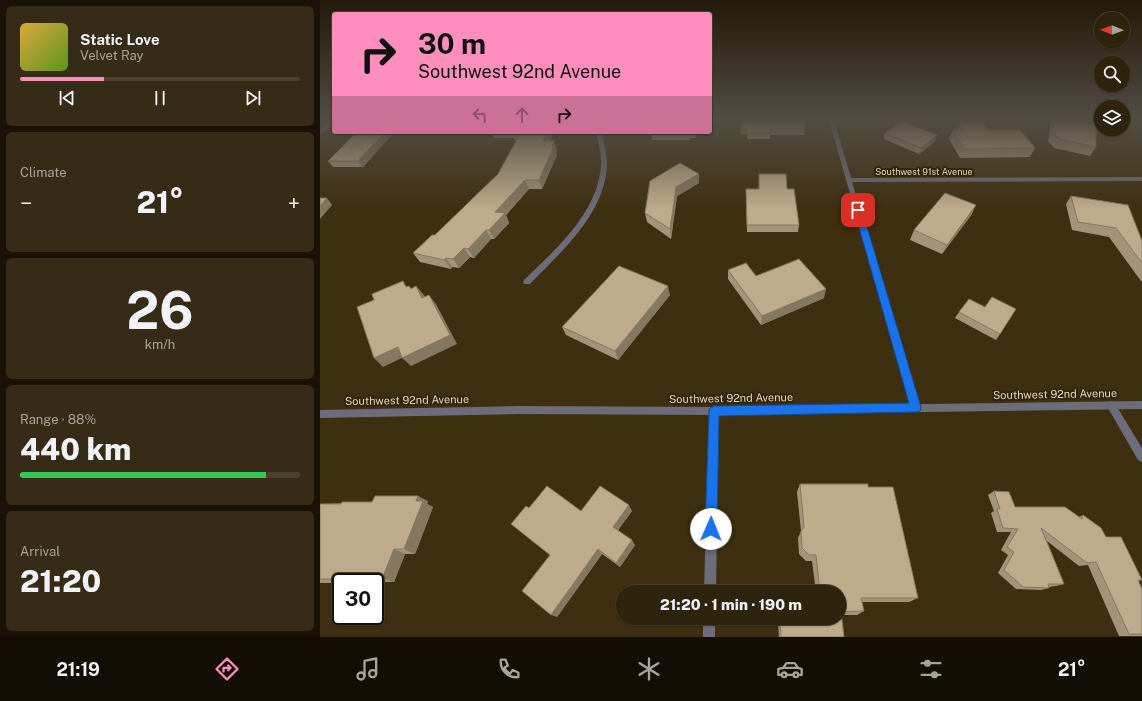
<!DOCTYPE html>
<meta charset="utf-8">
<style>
:root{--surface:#2e230d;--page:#362b16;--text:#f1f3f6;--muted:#a7a49d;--line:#49402e;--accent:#fe8ebd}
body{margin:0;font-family:"Public Sans",sans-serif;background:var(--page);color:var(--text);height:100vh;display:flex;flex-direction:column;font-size:15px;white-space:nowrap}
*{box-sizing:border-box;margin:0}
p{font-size:13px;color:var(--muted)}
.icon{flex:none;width:22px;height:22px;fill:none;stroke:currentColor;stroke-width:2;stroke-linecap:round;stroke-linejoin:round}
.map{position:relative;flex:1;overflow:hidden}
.sheet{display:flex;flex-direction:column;gap:6px;padding:6px;background:#191307;width:320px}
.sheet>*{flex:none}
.hud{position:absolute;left:12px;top:12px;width:380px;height:122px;border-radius:4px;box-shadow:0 1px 3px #0004,0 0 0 1px var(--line);background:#fe8ebd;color:#111;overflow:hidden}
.needle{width:26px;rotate:271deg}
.buttons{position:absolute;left:774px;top:12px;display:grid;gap:8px}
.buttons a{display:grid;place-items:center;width:36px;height:36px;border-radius:50%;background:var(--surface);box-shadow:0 1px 3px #0004,0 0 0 1px var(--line);font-size:20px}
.speed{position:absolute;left:12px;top:573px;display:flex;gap:8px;font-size:20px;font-weight:700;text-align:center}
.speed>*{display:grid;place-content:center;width:52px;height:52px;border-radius:50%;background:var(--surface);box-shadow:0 1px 3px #0004,0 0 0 1px var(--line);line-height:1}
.speed .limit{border:2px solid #111;border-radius:6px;background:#fff;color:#111}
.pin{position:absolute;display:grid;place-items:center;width:34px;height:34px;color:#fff;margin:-17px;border-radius:8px;box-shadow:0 2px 6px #0006}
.me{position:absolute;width:44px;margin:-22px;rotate:1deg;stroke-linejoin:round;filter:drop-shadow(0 0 3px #0008)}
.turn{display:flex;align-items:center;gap:14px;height:84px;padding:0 20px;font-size:18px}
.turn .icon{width:52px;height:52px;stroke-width:2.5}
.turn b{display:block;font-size:28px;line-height:34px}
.lanes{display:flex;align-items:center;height:38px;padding:0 20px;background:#0003;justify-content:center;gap:20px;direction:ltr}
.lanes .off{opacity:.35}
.big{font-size:30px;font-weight:800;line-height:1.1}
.sheet .tile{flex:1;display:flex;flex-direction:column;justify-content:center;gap:6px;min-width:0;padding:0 14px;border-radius:6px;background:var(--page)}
.sheet .dial{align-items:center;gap:0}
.dial b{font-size:52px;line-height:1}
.song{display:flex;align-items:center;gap:12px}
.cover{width:48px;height:48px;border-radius:6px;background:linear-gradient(135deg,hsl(40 70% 55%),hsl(90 70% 35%))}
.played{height:4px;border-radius:2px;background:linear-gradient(90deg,var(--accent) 30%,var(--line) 30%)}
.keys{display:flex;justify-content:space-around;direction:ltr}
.heat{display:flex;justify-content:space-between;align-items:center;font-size:22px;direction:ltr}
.charge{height:6px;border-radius:3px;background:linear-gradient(90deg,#34c759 88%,var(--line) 0)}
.trip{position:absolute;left:296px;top:585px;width:230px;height:40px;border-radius:20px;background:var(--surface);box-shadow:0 1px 3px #0004,0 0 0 1px var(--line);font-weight:800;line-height:40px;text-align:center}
.menu{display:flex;height:64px;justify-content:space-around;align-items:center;background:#120e05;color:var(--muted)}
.menu .icon{width:28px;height:28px}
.menu .current{color:var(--accent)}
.menu b{font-size:18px;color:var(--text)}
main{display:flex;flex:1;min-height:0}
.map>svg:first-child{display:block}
</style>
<main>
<section class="sheet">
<div class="tile">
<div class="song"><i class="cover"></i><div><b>Static Love</b><p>Velvet Ray</p></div></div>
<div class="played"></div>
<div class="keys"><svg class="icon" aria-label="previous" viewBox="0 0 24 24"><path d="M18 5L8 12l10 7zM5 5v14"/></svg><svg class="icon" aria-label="pause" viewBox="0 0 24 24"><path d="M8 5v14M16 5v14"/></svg><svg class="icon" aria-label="next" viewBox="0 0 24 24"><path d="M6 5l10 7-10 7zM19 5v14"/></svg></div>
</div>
<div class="tile"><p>Climate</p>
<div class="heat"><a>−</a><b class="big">21°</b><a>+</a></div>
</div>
<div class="tile dial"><b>26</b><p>km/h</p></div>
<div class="tile"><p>Range · 88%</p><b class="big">440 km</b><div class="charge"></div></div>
<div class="tile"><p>Arrival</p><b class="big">21:20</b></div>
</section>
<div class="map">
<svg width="822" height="637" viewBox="0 0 822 637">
<rect width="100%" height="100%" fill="#3e2f11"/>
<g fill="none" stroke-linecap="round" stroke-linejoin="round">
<g fill="#6c6c7a" fill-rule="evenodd">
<polygon points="10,120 14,120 14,122 0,135 0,130"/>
<polygon points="509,120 514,120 531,178 822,177 822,181 532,182 601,407 599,410 596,411 593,410 591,407"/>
<path d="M 276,132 L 282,132 C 284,143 287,154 287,165 C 285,214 241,252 210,284 L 204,284 L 203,282 L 204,280 C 236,249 278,213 281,165 C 282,154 278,143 276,132 Z"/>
<polygon points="791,401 794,402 822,448 822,462 818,460 788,408 786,405 788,402"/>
<polygon points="394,407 397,408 399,411 396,592 384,592 389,411 391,408"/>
<rect x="383" y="618" width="12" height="19"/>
</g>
<polygon fill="#6c6c7a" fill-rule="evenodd" points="822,401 822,409 394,415 198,414 0,418 0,410 198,406 394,407"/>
</g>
<g fill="#a39378">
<polygon points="421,120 485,129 484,135 450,135 450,139 427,139 427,134 421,134"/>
<polygon points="733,120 751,120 776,147 770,156 734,148 728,141 730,126"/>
<polygon points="640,123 668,130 715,148 710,157 640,158 629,139 633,130 637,130"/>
<polygon points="41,132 74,132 43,167 13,167 8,161"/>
<polygon points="171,132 234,132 230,141 237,150 236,152 237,155 222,189 209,189 186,215 189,223 174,239 171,239 154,258 150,257 139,268 132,267 131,269 100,262 93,253 115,235 178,174 196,141 195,141 194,138 174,138"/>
<polygon points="331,132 376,132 376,138 370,138 370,140 332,140 331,134"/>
<polygon points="565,133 615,141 599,154 564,139"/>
<polygon points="379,174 379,183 357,196 351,239 327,222 325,213"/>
<polygon points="439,174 467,189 479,225 478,232 427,232 426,189 439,189"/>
<polygon points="751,196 822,241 822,281 821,281 789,237 752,230 746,204"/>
<polygon points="652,214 622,254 590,240 594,230"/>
<polygon points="408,270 504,298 441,325 408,279"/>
<polygon points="350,295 298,360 246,335 242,327"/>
<polygon points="665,307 680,334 676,340 635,318 639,312"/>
<polygon points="480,484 548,487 598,598 589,602 542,602 544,611 537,615 521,615 524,637 459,637 458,622 460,619 519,618 519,592 496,592 492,561 486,561 479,554 478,538 481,531 477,492"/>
<polygon points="674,491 695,507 759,517 763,515 786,537 822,580 818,581 822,589 822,636 799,636 768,565 759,566 727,541 744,584 736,586 729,587 729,588 721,590 696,589 678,573 688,555 681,550 691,532 677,532 671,513 674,511 668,495"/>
<polygon points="108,501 107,504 113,507 95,554 85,554 74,582 21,582 21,583 0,583 0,504"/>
<polygon points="209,508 261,511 312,511 298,530 315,545 300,567 282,554 237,617 230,555"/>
</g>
<g fill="#857861">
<polygon points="65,132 74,132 43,167 38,161"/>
<polygon points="227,132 234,132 226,150 223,141"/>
<polygon points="617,135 615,141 599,154 601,148"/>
<polygon points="234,141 237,150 236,152 237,155 222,189 219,180"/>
<polygon points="379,174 379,183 357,196 351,239 350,229 356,187"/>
<polygon points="205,180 209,189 186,215 189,223 174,239 169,230 175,212"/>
<polygon points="7,198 12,205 0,219 0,206"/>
<polygon points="656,205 652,214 622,254 627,245"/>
<polygon points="166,230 171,239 154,258 148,249"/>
<polygon points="144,248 150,257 139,268 133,259"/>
<polygon points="126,258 132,267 131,269 124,260"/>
<polygon points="96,286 104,295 109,307 102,298"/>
<polygon points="348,286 350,295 298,360 295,351"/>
<polygon points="506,289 504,298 441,325 442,316"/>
<polygon points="109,295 116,304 137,344 91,366 82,358"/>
<polygon points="78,347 86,356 63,367 54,358"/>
<polygon points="98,496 108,501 107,504 113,507 95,554 84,549 96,501"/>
<polygon points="309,505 312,511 297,532 293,527"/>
<polygon points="312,540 315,545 300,567 296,563"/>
<polygon points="74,549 85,554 74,582 62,579"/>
<polygon points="278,549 282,554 237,617 231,615"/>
</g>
<g fill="#beab8b" stroke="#857861">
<polygon points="421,120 484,120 485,129 450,129 450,133 427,133 427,128 421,128"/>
<polygon points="735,120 751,120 776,126 776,147 739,139 733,132"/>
<polygon points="582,121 617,135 601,148 565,133"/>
<polygon points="640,123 663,123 668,130 700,130 715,148 644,149 633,130 644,130"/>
<polygon points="41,132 65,132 38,161 8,161 34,135 38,135"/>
<polygon points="201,132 227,132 223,141 234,141 232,146 234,146 219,180 205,180 175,212 185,213 169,230 166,230 148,249 144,248 133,259 126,258 124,260 93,253 112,235 115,235 178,174"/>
<polygon points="331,132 375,132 370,132 370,134 331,134"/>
<polygon points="360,163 379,174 356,187 350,229 325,213 330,181"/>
<polygon points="439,174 466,174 467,189 474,189 479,225 427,225 426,189 439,189"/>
<polygon points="625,193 656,205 627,245 594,230"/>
<polygon points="751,196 808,205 822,241 822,263 796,228 758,222"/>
<polygon points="0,198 7,198 0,206"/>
<polygon points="479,259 506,289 442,316 408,270 426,263 436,276"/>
<polygon points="299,266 348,286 295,351 242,327"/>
<polygon points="83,281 86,287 89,286 91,289 96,286 102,298 109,295 130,335 82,358 78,347 54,358 37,307 54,300 52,294"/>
<polygon points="672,297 696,309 680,334 639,312 649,299 665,307"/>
<polygon points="480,484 548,484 548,487 573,487 598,598 541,598 544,611 521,612 524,637 461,637 460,619 519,618 519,592 500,592 496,555 489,555 482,548 481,531 484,527"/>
<polygon points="227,486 261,511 280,486 309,505 293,527 312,540 296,563 278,549 231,615 202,591 230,555 191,524 206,506 209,508"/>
<polygon points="674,491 689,492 695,507 745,507 762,519 763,515 781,528 786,537 801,537 822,580 818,580 822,589 822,634 809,634 776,562 767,563 721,528 744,584 728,584 729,588 703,587 684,570 694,552 687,547 698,529 683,528 677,509 680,509"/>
<polygon points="55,496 98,496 96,501 103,501 84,549 74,549 62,579 0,579 0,504 21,504 22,502 52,502"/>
</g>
<linearGradient id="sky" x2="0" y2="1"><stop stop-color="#221a09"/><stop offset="0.57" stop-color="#524d43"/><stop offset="1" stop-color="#524d43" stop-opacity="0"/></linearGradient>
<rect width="822" height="210" fill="url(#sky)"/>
<polygon fill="#1a73e8" stroke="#114b97" points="536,208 541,208 542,210 601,407 600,411 596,412 399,416 397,529 396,534 391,536 387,534 385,529 389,411 390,408 394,406 589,403 534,210"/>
<g text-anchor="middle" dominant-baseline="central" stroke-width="4" stroke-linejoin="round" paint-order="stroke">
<g font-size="9" fill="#ded5c4" stroke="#332507">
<text x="604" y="171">Southwest 91st Avenue</text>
</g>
<g font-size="11" fill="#ded5c4" stroke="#332507">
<text transform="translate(735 394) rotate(-1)">Southwest 92nd Avenue</text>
<text transform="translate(411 398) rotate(-1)">Southwest 92nd Avenue</text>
<text transform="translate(87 400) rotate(-1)">Southwest 92nd Avenue</text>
</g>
</g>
</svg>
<div class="buttons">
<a><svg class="needle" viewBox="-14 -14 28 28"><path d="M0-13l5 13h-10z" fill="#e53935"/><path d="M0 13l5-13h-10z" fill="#a7a49d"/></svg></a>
<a><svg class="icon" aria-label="search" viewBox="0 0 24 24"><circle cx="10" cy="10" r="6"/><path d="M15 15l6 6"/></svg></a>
<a><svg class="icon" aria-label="layers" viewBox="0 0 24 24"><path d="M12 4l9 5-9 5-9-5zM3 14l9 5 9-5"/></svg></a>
</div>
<div class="speed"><div class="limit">30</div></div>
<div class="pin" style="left:538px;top:210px;background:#d93025"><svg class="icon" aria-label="arrive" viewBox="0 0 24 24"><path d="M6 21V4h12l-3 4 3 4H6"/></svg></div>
<svg class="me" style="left:391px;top:529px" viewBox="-20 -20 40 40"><circle r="19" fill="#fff"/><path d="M0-13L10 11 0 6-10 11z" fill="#1a73e8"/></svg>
<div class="trip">21:20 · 1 min · 190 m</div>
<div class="hud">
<div class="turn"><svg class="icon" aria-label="right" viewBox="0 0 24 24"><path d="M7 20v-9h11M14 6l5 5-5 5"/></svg><div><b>30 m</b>Southwest 92nd Avenue</div></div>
<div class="lanes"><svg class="icon off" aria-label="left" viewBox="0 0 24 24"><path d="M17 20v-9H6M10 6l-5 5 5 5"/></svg><svg class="icon off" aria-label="ahead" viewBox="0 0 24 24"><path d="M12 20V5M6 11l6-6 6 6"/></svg><svg class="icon" aria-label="right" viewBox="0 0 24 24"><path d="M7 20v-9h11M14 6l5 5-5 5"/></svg></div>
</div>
</div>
</main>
<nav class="menu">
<b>21:19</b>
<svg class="icon current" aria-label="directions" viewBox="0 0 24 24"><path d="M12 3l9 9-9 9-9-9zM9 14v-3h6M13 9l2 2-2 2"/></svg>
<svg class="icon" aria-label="music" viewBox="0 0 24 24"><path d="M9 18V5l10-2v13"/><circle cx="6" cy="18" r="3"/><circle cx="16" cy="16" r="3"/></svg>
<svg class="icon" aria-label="phone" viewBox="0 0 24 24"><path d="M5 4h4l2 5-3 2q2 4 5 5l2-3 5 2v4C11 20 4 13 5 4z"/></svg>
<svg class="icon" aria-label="climate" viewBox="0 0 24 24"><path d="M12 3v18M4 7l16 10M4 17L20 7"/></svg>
<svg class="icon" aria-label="car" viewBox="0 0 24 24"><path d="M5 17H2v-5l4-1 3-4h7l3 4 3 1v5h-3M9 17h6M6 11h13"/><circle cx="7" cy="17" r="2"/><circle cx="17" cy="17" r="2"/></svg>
<svg class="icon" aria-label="filters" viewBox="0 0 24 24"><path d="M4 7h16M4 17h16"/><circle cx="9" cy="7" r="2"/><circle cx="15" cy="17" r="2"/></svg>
<b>21°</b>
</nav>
